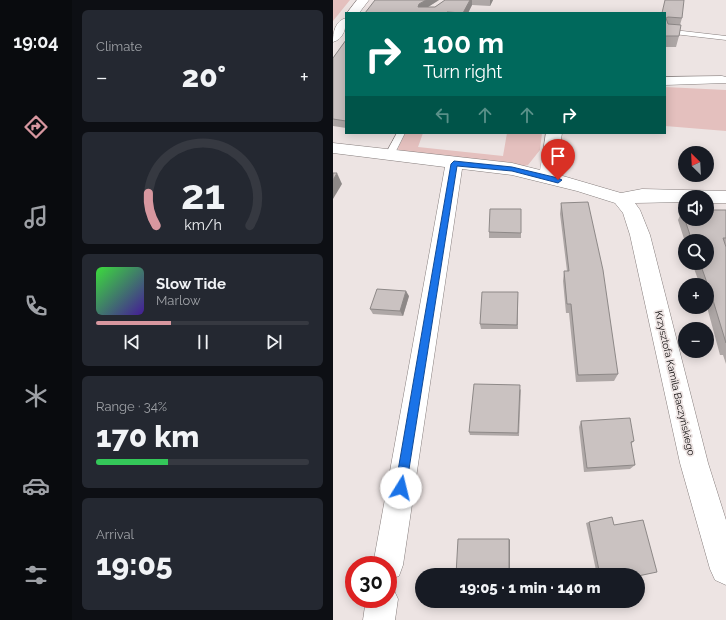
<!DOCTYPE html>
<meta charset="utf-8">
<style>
:root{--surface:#171b24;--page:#242831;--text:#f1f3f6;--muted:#9ea1a6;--line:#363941;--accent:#d7979f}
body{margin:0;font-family:Raleway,sans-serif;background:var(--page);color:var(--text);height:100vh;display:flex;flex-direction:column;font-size:15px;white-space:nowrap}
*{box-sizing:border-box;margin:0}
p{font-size:13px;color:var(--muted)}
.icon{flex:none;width:22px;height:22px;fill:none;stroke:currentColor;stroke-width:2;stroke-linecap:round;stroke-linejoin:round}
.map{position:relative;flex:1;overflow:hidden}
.details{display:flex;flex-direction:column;gap:10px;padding:10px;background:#0d0f14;width:261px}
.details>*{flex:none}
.guide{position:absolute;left:12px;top:12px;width:321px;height:122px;border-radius:0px;box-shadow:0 2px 10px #0003;background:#00695c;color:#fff;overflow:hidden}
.needle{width:26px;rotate:336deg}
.tools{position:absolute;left:345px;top:146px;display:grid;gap:8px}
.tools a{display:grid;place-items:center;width:36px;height:36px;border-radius:50%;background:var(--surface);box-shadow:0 2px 10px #0003;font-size:20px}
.speed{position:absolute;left:12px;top:556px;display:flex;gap:8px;font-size:20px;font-weight:700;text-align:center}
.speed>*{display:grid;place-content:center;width:52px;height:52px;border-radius:50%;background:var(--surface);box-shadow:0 2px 10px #0003;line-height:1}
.speed .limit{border:6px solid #d22;background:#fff;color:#111}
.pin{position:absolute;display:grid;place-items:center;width:34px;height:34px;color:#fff;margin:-41px -17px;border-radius:50% 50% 50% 0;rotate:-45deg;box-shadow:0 0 4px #0007}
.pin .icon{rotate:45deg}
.me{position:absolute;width:44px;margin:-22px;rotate:9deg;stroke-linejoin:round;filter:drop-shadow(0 0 3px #0008)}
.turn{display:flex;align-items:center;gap:14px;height:84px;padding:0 12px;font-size:18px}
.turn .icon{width:52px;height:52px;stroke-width:2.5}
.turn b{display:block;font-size:28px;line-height:34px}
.lanes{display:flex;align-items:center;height:38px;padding:0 12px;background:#0003;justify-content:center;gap:20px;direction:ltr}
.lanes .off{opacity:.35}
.big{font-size:30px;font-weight:800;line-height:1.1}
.details .tile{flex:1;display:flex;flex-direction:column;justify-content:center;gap:6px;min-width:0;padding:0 14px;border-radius:6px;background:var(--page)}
.details .dial{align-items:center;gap:0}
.dial svg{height:104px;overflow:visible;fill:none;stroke:var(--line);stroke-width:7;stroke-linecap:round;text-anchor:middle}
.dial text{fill:var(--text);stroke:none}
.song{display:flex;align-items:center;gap:12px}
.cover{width:48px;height:48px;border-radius:6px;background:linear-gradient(135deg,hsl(120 70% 55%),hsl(260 70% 35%))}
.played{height:4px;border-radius:2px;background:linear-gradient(90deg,var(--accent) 35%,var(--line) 35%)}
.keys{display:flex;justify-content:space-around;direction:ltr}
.heat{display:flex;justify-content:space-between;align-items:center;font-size:22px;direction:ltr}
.charge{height:6px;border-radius:3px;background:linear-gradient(90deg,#34c759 34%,var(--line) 0)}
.trip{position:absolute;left:82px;top:568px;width:230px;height:40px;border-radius:20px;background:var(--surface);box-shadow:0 2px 10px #0003;font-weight:800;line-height:40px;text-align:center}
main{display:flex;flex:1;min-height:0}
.menu{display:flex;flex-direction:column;width:72px;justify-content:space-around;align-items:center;background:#090b0e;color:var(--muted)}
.menu .icon{width:28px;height:28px}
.menu .on{color:var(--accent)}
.menu b{font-size:18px;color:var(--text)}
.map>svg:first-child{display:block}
</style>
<main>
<nav class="menu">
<b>19:04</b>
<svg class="icon on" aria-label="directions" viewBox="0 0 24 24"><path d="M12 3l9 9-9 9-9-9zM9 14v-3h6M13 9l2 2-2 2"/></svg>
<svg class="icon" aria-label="music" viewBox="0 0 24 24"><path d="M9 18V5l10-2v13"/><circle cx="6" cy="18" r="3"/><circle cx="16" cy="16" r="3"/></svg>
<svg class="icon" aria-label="phone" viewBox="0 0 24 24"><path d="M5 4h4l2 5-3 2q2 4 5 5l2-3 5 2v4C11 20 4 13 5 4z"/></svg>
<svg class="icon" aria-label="climate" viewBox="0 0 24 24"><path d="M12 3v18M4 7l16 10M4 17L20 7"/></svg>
<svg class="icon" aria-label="car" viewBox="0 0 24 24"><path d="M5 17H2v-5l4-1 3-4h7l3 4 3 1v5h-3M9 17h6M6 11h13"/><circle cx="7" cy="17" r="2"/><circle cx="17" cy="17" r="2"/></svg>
<svg class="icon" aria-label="filters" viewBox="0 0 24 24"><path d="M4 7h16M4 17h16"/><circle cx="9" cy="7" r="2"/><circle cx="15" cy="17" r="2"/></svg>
</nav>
<section class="details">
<div class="tile"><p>Climate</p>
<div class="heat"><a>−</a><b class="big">20°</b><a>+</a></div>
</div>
<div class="tile dial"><svg viewBox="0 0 100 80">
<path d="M14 69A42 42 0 1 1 86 69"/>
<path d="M14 69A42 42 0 0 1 8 44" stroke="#d7979f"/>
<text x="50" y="56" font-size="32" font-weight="700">21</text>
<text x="50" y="72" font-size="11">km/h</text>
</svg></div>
<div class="tile">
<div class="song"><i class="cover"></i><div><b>Slow Tide</b><p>Marlow</p></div></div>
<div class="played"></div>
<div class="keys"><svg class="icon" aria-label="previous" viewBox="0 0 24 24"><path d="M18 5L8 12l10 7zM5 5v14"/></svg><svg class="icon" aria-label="pause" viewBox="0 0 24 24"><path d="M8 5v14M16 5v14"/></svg><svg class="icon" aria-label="next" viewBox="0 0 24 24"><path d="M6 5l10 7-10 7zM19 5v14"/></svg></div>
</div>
<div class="tile"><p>Range · 34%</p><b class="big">170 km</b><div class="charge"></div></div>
<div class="tile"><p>Arrival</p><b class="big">19:05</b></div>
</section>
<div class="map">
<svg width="393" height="620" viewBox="0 0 393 620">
<rect width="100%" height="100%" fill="#ede4e3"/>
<g fill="#e4c0be">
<polygon points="0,0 17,0 0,21"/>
<polygon points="332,87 393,90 393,131 332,126"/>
<polygon points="72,133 90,133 85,147 170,156 174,133 209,133 207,150 195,165 188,167 66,151 65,148"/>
</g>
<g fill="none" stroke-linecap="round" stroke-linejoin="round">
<defs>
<g id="service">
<polygon points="332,29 393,36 393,40 332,33"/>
<polygon points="64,133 72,133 60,157 54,157 52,155"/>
</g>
<g id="minor">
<polygon points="24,0 36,0 26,13 14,13"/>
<path d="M 13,18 C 13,28 11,39 0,42 C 0,32 2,21 13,18 Z"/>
<polygon points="389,76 393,77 393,83 332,85 332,77"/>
<polygon points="213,133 229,133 223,174 288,193 309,189 393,191 393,203 374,203 374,197 352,197 352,202 302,203 307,210 317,235 375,463 393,520 393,585 382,580 377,569 347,463 297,235 290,213 282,203 244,191 179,175 129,169 70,565 66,576 55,580 55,565 40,565 112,167 0,153 0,143 179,163 207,170"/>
<polygon points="55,585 60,588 65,599 62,620 30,620 33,599 55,599"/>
</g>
</defs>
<use href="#service" stroke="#867e7d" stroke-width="1"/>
<use href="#minor" stroke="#867e7d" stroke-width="1"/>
<use href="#service" fill="#fff" fill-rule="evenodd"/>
<use href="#minor" fill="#fff" fill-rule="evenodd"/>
</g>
<g fill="#aea7a6">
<polygon points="106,0 95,7 102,7 112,0 160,0 157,6 139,5 135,13 32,13"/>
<polygon points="332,13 349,18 347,25 346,36 343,47 332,47"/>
<polygon points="13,40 13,128 0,126 0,58"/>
<polygon points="228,203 285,374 281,381 243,382 236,313 233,313 230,281 231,271 234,271 227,214"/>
<polygon points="188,209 188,238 156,238 156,232"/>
<polygon points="393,210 393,364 390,355 387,355 374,307 374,285 367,285 359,263 374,263 374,241 352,241 352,242 345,220 349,211"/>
<polygon points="76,296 70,316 40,314 37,309"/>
<polygon points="185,297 185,329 148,329 147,324"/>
<polygon points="188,389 186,436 137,435 136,432"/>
<polygon points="248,421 301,441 298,444 302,465 297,469 251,472 246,427"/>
<polygon points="256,522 281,525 305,575 264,575 253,523"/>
</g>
<g fill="#8d8887">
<polygon points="93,0 106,0 87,12 85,7 86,4"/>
<polygon points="137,0 139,0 139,5 135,13 130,13"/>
<polygon points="157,0 160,0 157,6"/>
<polygon points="4,173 9,184 0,199 0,180"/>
<polygon points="73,291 76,296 70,316 67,311"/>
<polygon points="176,539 177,540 177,575 176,575"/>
</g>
<g fill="#cac2c1" stroke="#8d8887">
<polygon points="42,0 93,0 86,4 85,7 102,7 112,0 137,0 130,13 114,12 114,13 32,13"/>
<polygon points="332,0 351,0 349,18 335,17 333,18 335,24 348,25 346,36 332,36 332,13 329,13"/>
<polygon points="13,40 13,121 0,119 0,58"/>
<polygon points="0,173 4,173 0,180"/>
<polygon points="255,202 270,270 285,374 245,375 238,304 234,304 231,271 236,271 228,203"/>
<polygon points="157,209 188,209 188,233 156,232"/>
<polygon points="374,210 393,210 393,238 390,238 393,247 393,343 379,297 367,263 374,263 374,241 359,241 349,211 352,211 352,219 374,219"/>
<polygon points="44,289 73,291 67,311 37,309"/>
<polygon points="149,292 185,292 184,325 147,324"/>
<polygon points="141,384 187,385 185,433 136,432"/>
<polygon points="297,418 301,441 298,442 302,465 254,468 248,421"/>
<polygon points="279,517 281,525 310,520 324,572 305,576 305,575 267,575 256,522"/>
<polygon points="125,539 176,539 176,575 123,575"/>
<rect x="149" y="601" width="26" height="1"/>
</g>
<polygon fill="#1a73e8" stroke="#114b97" points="121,161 179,167 225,178 229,180 225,183 179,171 124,166 73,488 72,492 68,494 63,492 62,488 118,164"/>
<g text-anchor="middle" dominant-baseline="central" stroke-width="3.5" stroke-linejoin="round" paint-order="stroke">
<g font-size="10" fill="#0f0c0c" stroke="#ede4e3">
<text transform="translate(342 383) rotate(77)">Krzysztofa Kamila Baczyńskiego</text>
</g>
</g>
</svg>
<div class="tools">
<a><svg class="needle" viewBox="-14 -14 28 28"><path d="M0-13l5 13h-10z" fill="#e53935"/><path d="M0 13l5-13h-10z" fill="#9ea1a6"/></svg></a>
<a><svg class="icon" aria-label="sound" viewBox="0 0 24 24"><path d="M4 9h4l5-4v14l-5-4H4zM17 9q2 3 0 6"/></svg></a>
<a><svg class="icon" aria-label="search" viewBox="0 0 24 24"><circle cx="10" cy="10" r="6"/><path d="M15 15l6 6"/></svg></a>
<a>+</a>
<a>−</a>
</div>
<div class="speed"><div class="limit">30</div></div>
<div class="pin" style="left:225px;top:180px;background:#d93025"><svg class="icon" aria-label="arrive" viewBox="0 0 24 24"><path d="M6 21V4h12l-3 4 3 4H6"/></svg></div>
<svg class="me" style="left:68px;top:488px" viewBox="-20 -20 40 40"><circle r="19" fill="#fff"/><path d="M0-13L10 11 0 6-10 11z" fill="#1a73e8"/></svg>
<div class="trip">19:05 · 1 min · 140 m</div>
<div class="guide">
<div class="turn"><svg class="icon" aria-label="right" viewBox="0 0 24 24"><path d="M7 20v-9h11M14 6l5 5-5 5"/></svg><div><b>100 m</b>Turn right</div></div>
<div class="lanes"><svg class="icon off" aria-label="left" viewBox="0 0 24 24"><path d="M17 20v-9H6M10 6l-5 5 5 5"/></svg><svg class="icon off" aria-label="ahead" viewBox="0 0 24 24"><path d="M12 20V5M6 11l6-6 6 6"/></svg><svg class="icon off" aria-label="ahead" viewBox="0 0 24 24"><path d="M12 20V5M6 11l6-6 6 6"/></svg><svg class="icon" aria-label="right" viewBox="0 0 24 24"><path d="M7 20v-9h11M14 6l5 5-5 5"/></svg></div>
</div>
</div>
</main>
